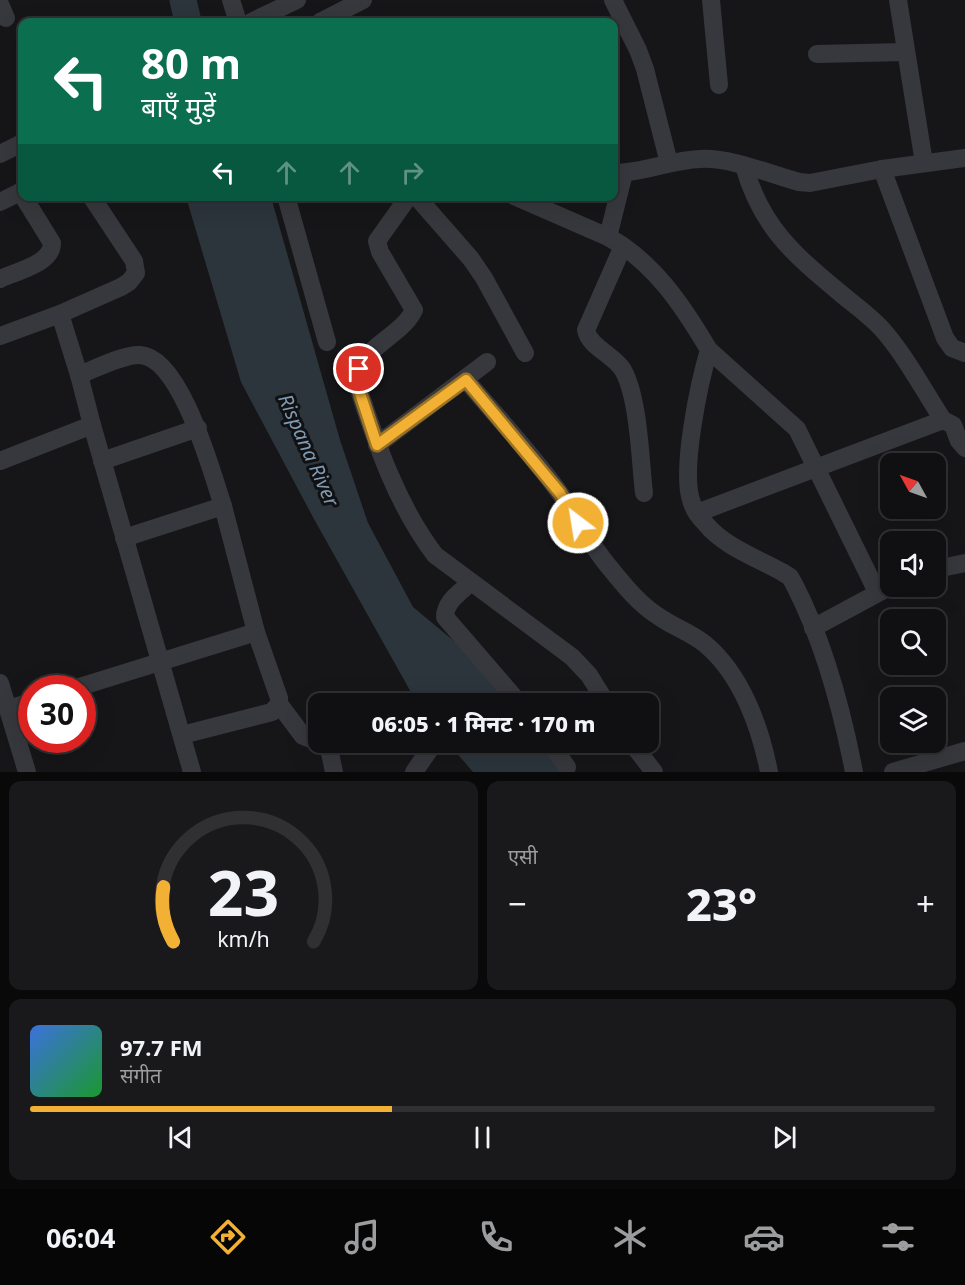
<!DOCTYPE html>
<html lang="hi">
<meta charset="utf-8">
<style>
:root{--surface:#101012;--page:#19191b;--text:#f1f3f6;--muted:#9c9d9f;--line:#303032;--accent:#f2b134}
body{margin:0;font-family:"Noto Sans","Noto Sans Devanagari",sans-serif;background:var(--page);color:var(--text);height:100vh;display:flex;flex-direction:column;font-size:22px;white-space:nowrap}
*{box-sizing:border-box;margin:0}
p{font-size:20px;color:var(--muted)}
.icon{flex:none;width:33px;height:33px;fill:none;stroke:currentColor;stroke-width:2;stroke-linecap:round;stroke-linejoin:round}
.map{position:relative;height:772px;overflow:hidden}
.panel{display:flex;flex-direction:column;gap:9px;padding:9px;background:#09090a;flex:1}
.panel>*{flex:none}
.hud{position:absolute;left:18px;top:18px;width:600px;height:183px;border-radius:12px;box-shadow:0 6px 24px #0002,0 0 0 2px var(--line);background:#0b6e4f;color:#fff;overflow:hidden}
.needle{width:39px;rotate:310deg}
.buttons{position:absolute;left:880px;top:453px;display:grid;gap:12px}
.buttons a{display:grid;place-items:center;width:66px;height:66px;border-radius:12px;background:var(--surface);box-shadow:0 6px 24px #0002,0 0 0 2px var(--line);font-size:30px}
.speed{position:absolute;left:18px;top:675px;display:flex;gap:12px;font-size:30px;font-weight:700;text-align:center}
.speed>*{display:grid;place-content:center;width:78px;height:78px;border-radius:50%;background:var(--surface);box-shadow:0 6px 24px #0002,0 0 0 2px var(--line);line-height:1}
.speed .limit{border:9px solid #d22;background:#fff;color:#111}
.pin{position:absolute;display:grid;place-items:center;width:51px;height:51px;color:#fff;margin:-26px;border:3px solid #fff;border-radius:50%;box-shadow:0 2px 6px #0007}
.me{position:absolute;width:66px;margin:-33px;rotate:329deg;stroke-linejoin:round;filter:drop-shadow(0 0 4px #0008)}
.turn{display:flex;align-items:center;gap:21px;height:126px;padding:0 24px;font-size:27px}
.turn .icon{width:78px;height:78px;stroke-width:2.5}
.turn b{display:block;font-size:42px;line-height:51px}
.lanes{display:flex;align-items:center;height:57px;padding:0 24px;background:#0003;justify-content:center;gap:30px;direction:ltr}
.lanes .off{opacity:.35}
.big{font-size:45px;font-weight:800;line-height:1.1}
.panel .widget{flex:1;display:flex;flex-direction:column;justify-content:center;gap:9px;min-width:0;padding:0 21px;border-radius:12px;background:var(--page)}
.panel .dial{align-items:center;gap:0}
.dial svg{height:156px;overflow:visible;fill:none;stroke:var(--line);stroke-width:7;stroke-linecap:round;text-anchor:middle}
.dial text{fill:var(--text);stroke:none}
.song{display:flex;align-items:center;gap:18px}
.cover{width:72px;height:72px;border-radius:9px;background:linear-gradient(135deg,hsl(220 70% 55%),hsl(130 70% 35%))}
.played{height:6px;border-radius:3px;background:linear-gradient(90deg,var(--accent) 40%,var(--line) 40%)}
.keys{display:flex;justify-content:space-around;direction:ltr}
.heat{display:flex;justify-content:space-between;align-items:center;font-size:33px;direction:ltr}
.panel .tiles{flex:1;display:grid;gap:9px;grid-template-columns:1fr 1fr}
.widget:last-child{grid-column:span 2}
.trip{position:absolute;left:308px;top:693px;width:351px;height:60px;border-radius:12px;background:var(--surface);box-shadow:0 6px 24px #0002,0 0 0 2px var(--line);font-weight:800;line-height:60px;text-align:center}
.tabs{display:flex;height:96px;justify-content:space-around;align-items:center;background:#060607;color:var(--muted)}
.tabs .icon{width:42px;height:42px}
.tabs .current{color:var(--accent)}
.tabs b{font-size:27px;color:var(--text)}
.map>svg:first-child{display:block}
</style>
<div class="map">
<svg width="965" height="772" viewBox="0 0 965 772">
<rect width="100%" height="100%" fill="#161618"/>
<g fill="#2c353c">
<polygon points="186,197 271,197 340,440 368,523 413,607 484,666 514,703 417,703 314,519 241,382"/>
<polygon points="448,743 543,743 561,772 473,772"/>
</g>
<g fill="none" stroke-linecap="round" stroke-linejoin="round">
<polyline stroke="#2c353c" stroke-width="27" points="183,0 188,22"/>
<g stroke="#37383d" stroke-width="18">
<polyline points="231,0 238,22"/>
<polyline points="613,0 638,50 645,69 669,163"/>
<polyline points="711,0 719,85"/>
<polyline points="898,0 924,163"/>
<polyline points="0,4 6,18"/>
<polyline points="251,22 297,0"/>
<polyline points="320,22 363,0"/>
<polyline points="817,54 905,52"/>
<polyline points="0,154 22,143"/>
<path d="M 744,166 C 761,226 793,254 839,292 C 853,304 869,315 881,328 C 904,353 924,391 943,420"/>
<polyline points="882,169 945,338 952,348 965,353"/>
<path d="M 614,173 C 643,173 671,160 700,159 C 729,157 770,174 799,182 L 810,183 L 882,169 L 965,158"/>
<polyline points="286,196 327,342"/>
<path d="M 409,196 L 377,241 L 380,252 L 414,310 C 401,338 354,349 357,384 C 376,443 397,505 435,555 L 572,657 L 589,675 L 607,704"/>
<polyline points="416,196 471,259 484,278 525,353"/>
<path d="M 514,196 L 608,237 C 654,262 683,306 709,350 C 699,383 681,469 691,500 C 693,508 699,517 705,523 C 723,546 757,558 782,572 L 790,577 L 794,584 C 823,640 842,710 854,772"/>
<polyline points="0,202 20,192 22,195"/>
<polyline points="608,237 624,173"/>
<path d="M 623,246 L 586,330 C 589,347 614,355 623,370 C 639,399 640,459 644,493"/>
<path d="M 0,279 C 17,271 52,264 52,243 L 23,196"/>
<polyline points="60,314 79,375 92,425 192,772"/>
<polyline points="0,336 60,314 121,287 129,282 136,273 134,261 91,196"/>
<polyline points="709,350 797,429 877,592"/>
<path d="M 79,375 C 95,369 124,354 140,355 C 181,357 212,473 223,506 L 124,538"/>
<path d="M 466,380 C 497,417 531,453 559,492 C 577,517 590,545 610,568 C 624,585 639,604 658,616 C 673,627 690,632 705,644 C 741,674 760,726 769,772"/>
<polyline points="377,445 487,362"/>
<polyline points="0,461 92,425"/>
<polyline points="102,461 198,428"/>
<polyline points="697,513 943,420 953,425 959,441 965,448"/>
<polyline points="936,569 965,563"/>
<path d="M 471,582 C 461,592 445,601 445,617 L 520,704"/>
<polyline points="813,628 891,586"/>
<polyline points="0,683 27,772"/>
<polyline points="76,688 256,632"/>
<polyline points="279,704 303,736 318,742"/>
<polyline points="8,709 32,702"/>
<polyline points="182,735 272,712 279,704 279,698 256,632 223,506"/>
<polyline points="318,742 329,748 334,772"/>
<polyline points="549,742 567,767"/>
<polyline points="631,742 654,772"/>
<polyline points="414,772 432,746"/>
<polyline points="893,772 965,751"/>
</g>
</g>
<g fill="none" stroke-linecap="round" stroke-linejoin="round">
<defs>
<polyline id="route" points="359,369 357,384 377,445 466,380 560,493 578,523"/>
</defs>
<use href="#route" stroke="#9d7322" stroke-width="15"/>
<use href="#route" stroke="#f2b134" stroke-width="10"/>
</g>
<g text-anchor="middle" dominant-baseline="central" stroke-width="6" stroke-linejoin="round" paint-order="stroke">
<g font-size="20" font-style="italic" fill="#7f9bb3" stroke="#111113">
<text transform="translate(309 450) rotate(66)">Rispana River</text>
</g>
</g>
</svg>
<div class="buttons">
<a><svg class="needle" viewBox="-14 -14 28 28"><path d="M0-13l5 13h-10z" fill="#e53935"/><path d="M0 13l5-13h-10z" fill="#9c9d9f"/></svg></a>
<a><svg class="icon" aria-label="sound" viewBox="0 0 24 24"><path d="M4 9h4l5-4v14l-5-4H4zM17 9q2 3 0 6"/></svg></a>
<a><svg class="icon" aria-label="search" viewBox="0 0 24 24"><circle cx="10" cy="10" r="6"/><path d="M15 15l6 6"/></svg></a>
<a><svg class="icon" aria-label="layers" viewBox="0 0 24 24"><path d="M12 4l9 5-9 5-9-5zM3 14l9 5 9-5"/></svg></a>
</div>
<div class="speed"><div class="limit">30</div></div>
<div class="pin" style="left:359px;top:369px;background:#d93025"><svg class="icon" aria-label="arrive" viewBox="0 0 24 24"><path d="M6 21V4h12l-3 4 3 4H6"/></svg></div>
<svg class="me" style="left:578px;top:523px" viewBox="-20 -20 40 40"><circle r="17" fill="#f2b134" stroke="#fff" stroke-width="3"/><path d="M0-11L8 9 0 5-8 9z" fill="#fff"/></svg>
<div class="trip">06:05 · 1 मिनट · 170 m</div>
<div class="hud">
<div class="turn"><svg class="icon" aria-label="left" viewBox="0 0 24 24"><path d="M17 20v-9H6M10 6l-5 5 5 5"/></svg><div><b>80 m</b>बाएँ मुड़ें</div></div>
<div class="lanes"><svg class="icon" aria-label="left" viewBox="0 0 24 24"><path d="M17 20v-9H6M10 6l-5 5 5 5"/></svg><svg class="icon off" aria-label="ahead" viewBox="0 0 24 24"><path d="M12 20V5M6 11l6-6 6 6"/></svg><svg class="icon off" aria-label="ahead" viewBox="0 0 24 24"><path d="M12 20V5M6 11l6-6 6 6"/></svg><svg class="icon off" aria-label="right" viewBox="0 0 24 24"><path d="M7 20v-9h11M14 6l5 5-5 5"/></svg></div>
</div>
</div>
<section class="panel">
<div class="tiles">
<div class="widget dial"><svg viewBox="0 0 100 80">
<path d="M14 69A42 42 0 1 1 86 69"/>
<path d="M14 69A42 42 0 0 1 9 41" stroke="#f2b134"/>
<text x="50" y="56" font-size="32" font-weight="700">23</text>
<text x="50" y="72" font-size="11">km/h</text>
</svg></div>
<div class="widget"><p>एसी</p>
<div class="heat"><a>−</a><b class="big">23°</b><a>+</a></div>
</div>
<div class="widget">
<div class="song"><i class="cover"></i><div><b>97.7 FM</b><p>संगीत</p></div></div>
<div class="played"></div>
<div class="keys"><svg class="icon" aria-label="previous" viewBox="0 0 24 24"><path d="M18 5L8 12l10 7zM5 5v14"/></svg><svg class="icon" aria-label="pause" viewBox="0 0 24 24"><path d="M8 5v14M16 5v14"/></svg><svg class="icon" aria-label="next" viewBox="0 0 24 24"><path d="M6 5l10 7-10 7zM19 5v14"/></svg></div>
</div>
</div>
</section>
<nav class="tabs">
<b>06:04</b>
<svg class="icon current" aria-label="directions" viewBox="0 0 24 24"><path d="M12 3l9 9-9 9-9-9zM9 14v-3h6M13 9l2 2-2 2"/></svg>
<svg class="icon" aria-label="music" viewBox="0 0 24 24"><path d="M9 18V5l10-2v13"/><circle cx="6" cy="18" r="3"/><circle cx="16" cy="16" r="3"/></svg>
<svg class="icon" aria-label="phone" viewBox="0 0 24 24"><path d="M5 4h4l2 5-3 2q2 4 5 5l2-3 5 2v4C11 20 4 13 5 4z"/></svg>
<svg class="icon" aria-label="climate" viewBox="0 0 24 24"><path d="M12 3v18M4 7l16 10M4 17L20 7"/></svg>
<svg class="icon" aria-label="car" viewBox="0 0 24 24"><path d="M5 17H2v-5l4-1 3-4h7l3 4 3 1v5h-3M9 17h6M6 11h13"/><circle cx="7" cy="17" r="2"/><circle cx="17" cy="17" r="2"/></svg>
<svg class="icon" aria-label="filters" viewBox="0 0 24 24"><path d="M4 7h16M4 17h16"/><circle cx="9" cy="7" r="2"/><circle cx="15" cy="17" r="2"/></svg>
</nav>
